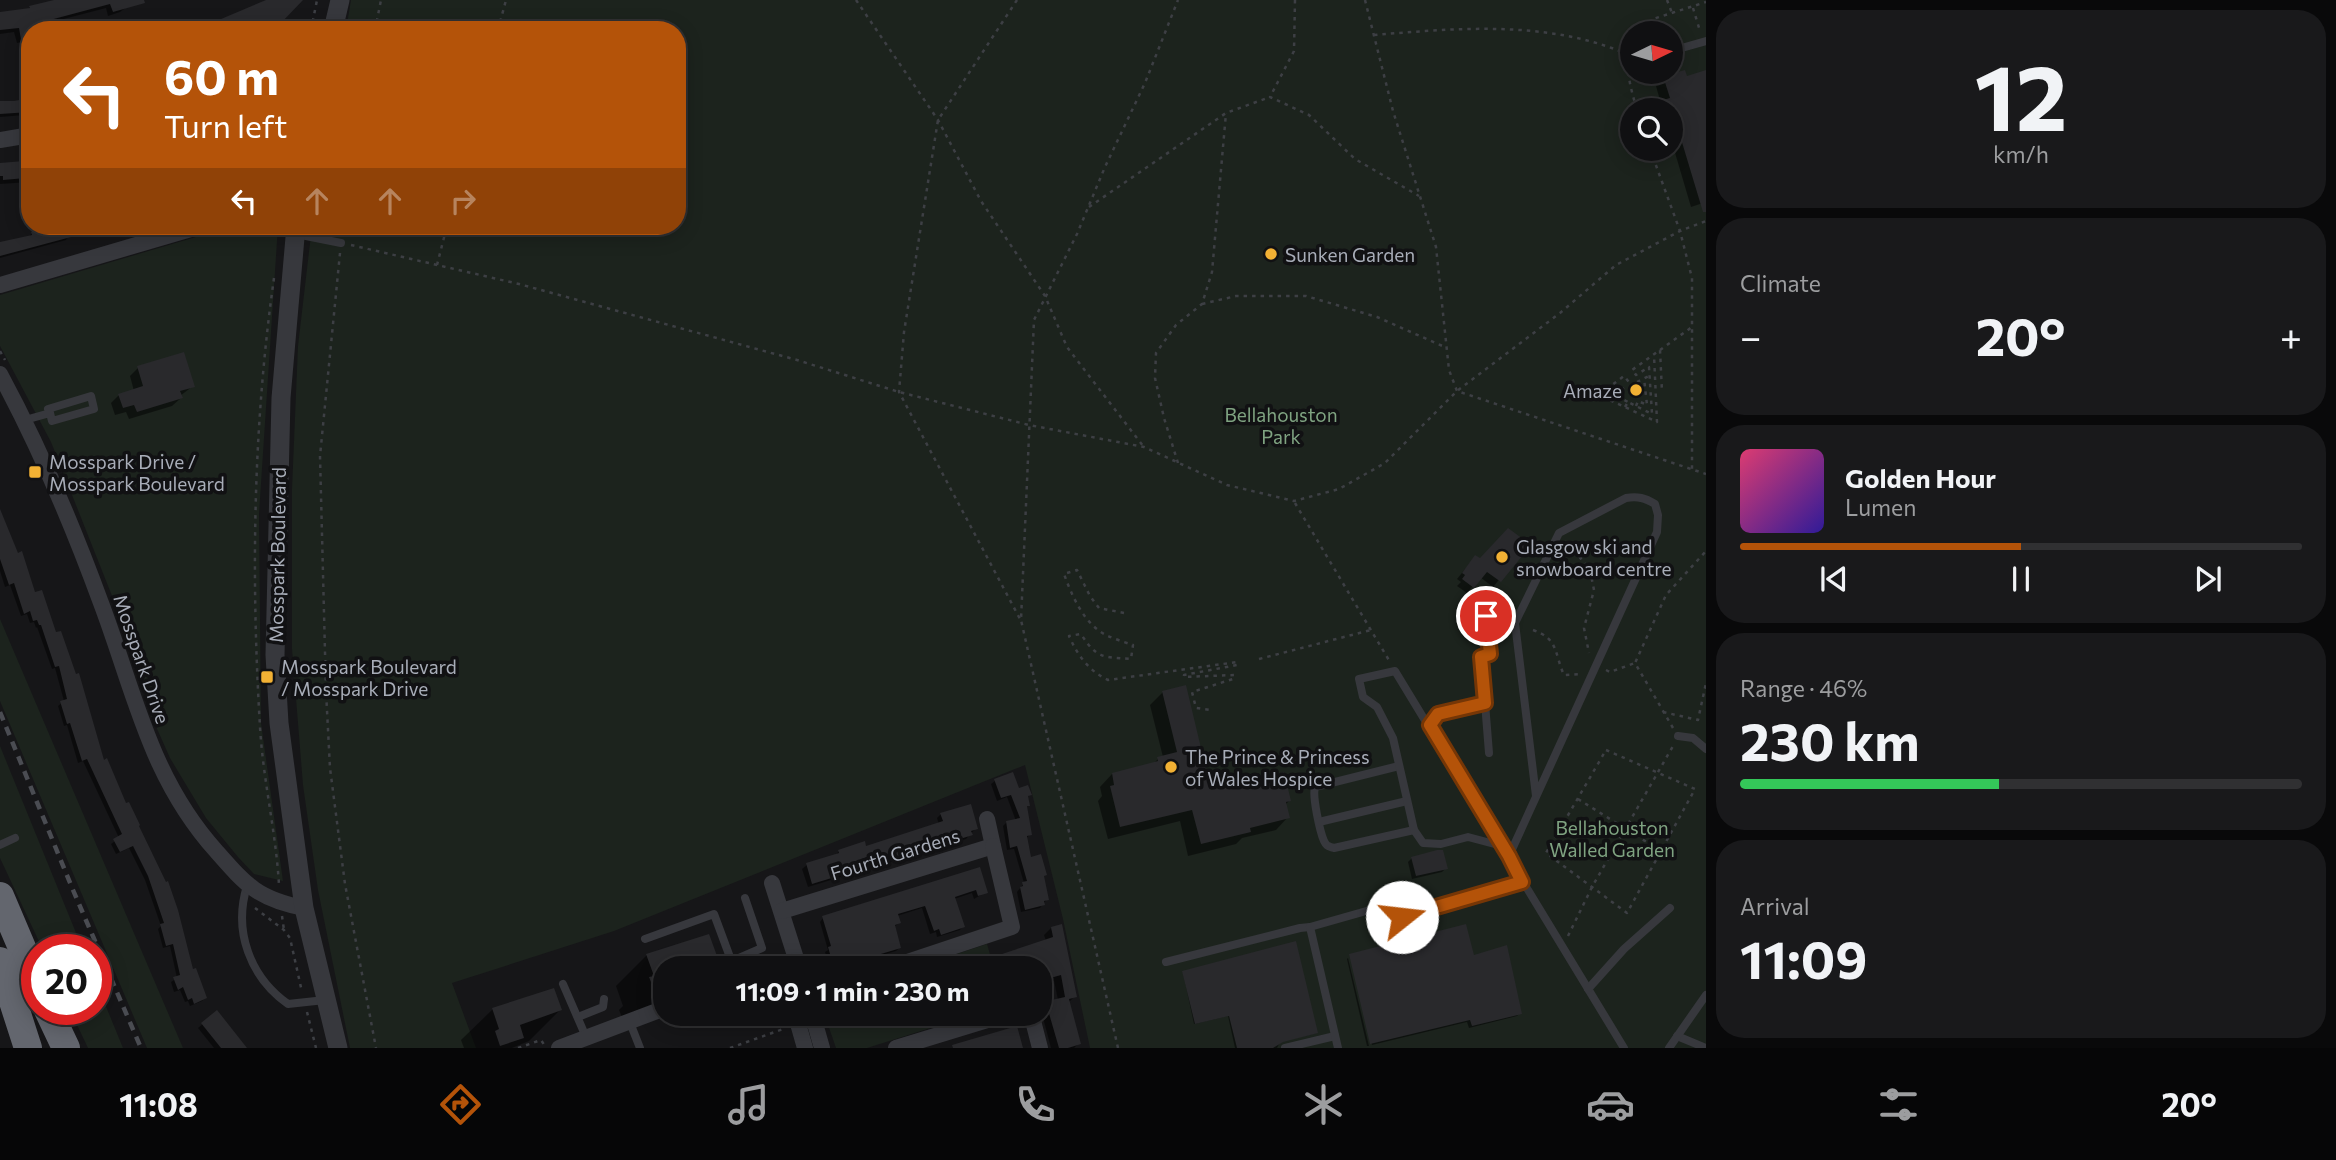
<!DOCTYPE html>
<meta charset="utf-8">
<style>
:root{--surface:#101012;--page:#19191b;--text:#f1f3f6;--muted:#9c9d9f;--line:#303032;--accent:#b45309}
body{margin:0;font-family:Commissioner,sans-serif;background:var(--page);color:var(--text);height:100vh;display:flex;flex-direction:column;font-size:26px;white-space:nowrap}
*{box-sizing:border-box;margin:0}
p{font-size:23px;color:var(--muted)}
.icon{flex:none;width:38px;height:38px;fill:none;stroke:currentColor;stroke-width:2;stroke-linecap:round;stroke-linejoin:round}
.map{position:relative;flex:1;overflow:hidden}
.drawer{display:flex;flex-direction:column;gap:10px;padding:10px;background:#09090a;width:630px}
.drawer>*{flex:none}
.hud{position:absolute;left:21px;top:21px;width:665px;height:214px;border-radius:28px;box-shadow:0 4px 18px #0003,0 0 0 2px var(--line);background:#b45309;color:#fff;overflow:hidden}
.needle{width:46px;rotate:85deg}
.tools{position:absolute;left:1620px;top:21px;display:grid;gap:14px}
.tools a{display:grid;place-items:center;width:63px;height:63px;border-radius:50%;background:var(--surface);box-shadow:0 4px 18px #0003,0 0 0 2px var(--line);font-size:35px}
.speed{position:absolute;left:21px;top:934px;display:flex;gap:14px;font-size:35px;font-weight:700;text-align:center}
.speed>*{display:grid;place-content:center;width:91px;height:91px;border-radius:50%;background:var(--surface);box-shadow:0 4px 18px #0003,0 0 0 2px var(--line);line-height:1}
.speed .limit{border:10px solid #d22;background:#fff;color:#111}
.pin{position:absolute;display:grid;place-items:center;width:60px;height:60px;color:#fff;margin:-30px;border:4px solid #fff;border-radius:50%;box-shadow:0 2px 7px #0007}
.me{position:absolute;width:77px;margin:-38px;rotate:74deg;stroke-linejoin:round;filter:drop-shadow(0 0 5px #0008)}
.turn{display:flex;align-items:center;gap:24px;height:147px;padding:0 28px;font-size:32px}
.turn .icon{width:91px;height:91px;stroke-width:2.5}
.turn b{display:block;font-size:49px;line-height:60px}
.lanes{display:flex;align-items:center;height:66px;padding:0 28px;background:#0003;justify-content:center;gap:35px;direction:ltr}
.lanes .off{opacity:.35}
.big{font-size:52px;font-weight:700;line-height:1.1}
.drawer .card{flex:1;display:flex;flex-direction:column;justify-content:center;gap:10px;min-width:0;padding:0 24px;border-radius:28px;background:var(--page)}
.drawer .dial{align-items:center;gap:0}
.dial b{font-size:91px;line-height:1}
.song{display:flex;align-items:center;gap:21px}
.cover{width:84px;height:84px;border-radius:10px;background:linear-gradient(135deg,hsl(340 70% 55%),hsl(250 70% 35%))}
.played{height:7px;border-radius:4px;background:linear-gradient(90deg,var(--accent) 50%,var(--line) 50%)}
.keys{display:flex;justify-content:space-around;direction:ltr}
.heat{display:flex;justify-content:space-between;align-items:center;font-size:38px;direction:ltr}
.charge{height:10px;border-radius:5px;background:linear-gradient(90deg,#34c759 46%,var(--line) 0)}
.trip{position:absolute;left:653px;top:956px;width:399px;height:70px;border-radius:28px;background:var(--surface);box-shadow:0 4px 18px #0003,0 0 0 2px var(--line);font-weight:700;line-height:70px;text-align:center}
.tabs{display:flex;height:112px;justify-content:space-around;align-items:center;background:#060607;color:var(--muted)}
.tabs .icon{width:49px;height:49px}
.tabs .active{color:var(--accent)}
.tabs b{font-size:32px;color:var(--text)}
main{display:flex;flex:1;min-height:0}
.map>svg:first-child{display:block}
</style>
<main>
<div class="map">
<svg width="1706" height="1048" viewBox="0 0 1706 1048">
<rect width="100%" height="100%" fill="#161618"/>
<g fill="#1c231d" fill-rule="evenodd">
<path d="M 351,0 L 1706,0 L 1706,1048 L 1090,1048 L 1063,919 L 1025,765 L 614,931 L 452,983 L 476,1048 L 350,1048 L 318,890 L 303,785 L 292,649 L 292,489 L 298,346 L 312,226 L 677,226 L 677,30 L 346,30 ZM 1633,33 L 1671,33 L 1671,72 L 1633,72 ZM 1633,110 L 1671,110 L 1671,149 L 1633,149 Z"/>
<polygon points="233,226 278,226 259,514 261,723 283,881 254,874 238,857 206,818 170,758 150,713 118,611 51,442 0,346 0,295"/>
<polygon points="0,619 183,1048 147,1048 0,701"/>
<polygon points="0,746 83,950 43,950 0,858"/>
<polygon points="987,944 994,968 914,968"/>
<polygon points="96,982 123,1048 88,1048 70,1010 96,1010"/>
<polygon points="824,1013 978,1013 867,1048 836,1048"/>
</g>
<g fill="#0007">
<polygon points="58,0 124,0 125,8 120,12 108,16 106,8 33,27 30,30 30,41 17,43 14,32 0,34 0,14 28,10 30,7"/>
<polygon points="268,0 300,0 276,26 273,23 258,30 206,30"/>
<polygon points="1706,72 1706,202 1691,207 1673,146 1671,147 1671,110 1655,110 1661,104 1656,86 1664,78 1686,78"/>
<polygon points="30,101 30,119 26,120 25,115 0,117 0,104"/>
<polygon points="0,165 23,168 30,166 30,182 0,184"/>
<polygon points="58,226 115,226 90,233 89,229 69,235 66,240 0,258 0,244 28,238 32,233"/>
<polygon points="138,368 193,386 180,396 181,398 172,406 129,419 126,412 115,415 111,403 119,395 134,391 130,376"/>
<polygon points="0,511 103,762 192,971 205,998 202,1001 190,1006 188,1001 185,1002 180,990 174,992 171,982 177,978 170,946 163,948 158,929 161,926 145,880 129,848 116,854 111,844 119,838 83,761 78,763 67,725 64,726 58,706 64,701 55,668 52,669 37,627 36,628 34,622 30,623 27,614 21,616 10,585 5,587 0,571"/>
<polygon points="1528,545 1493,587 1480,577 1467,593 1457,586 1461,582 1457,579 1470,563"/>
<polygon points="1163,692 1210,792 1289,801 1285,805 1288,817 1276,830 1242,838 1236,844 1188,856 1180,821 1108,839 1098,801 1102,796 1100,787 1112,774 1152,765 1158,759 1163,757 1150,705"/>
<polygon points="995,781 1030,794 1026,798 1028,805 1025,808 1030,834 1026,839 1030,860 1042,877 1047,899 1040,908 1021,912 1017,892 1024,883 1014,849 1007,850 1003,826 1007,822 1016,821 1007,797 997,801 991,784"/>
<polygon points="941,814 976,828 966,839 808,887 802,869 807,865 834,857 839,851 865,848 939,825 937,818"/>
<polygon points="1412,858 1446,868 1442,872 1412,879 1408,862"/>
<polygon points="979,869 986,892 974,899 972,893 954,899 963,926 960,930 937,937 936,932 930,934 922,908 897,916 899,923 894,927 899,948 896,951 839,968 830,968 825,952 828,950 820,922 823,918"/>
<polygon points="1051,928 1075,996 1068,1003 1079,1043 1074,1048 1051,1048 1041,1010 1048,1003 1058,1000 1054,981 1040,985 1040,968 994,968 993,963 1000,956 1046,941 1044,935"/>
<polygon points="647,955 715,956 702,968 665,968 665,995 646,1015 624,1022 619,1010 623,1006 616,986"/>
<polygon points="1351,956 1473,957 1520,1013 1517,1016 1469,1028 1467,1022 1372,1045"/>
<polygon points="1348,958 1369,1046 1367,1046 1347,959"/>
<polygon points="1183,972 1316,1033 1280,1042 1277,1048 1235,1048 1228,1016 1194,1024"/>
<polygon points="493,1009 560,1010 529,1041 512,1048 464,1048 461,1040"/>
<polygon points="216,1013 246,1048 214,1048 198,1028"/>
</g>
<g fill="#29292c">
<polygon points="54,0 144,0 145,3 113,12 110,4 35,24 35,30 30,30 30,56 24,57 19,28 0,30 0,12 30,8 29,6"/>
<polygon points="266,0 303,0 281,23 278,20 256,30 195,30"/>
<polygon points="1685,70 1687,76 1706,70 1706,212 1703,212 1681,139 1671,142 1671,110 1666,110 1663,100 1670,98 1663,76"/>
<polygon points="30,98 30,112 0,114 0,101 14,101"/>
<polygon points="24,161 26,178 3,180 3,176 0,176 0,163"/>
<polygon points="54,226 68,226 71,237 0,256 0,242 32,235 31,232"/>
<polygon points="184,352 195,387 180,391 183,398 137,412 134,405 123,408 118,394 143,386 137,366"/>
<polygon points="0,509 18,553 22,551 35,592 42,590 56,632 61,631 76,674 79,673 104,760 107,758 126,803 129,802 140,825 139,826 166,882 168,881 178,910 193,969 196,968 207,998 194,1004 192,998 188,1000 183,987 178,990 173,977 180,975 173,944 166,946 160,924 164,923 148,876 133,846 120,852 113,839 122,834 87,759 82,761 70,723 67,724 60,701 67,699 59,666 55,667 41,625 39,625 37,620 33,621 30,611 24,614 14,583 9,585 0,559"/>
<polygon points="1508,528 1531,545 1501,582 1487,572 1474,588 1462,579 1465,575 1462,573 1475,555 1480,558"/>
<polygon points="1186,685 1211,790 1284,772 1291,801 1286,802 1290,818 1250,828 1251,832 1201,844 1192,810 1120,827 1110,786 1114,785 1112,773 1158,761 1157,757 1177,752 1162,691"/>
<polygon points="1013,772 1019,788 1028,785 1032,795 1028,796 1030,806 1027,806 1032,835 1027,836 1031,857 1041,854 1047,875 1044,876 1049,900 1044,901 1045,905 1025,910 1020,887 1023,886 1022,882 1027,881 1017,846 1010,848 1006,821 1020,818 1011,795 1001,798 994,779"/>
<polygon points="971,804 978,829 971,831 973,835 812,884 806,863 839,853 838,850 865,841 866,846 943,821 940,813"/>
<polygon points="1437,850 1443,850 1448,869 1416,876 1411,857"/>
<polygon points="980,867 988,893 978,896 976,890 955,897 965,927 941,935 939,929 934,931 925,906 898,914 901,923 895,925 901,948 834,968 828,947 831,946 822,916"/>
<polygon points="1062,924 1077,997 1069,999 1081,1044 1068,1048 1059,1048 1048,1010 1047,1001 1065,997 1061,975 1040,981 1040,968 1003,968 999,955 1053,937 1051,927"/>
<polygon points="1466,924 1474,955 1507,945 1522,1014 1472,1026 1470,1020 1370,1044 1349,954"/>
<polygon points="709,934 717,956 683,968 665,968 665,998 661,998 659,991 655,992 649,977 654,976 646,954"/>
<polygon points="1296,941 1318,1033 1283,1042 1273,1048 1237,1048 1229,1016 1195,1024 1182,971"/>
<polygon points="554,988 562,1010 520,1025 524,1038 500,1046 495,1031 499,1029 492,1008"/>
<polygon points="217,1010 247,1048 221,1048 201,1023"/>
<polygon points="1017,1026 1023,1048 953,1048 952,1045"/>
</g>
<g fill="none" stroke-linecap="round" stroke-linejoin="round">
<g stroke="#3d3f44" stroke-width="2.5" stroke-dasharray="3.5 5" stroke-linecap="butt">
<polyline points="856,0 938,120 981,201 1045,296 1067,347 1143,446"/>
<polyline points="1017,0 938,120 904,332 899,392 1020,619"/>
<polyline points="1295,0 1294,51 1270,97 1309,115 1355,159 1419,196"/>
<polyline points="1365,0 1393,111 1436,247 1449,370 1457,391 1706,474"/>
<polyline points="1667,0 1672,13"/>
<polyline points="1693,8 1700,31"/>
<polyline points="311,30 317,0"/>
<polyline points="375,30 381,0"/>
<polyline points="498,30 506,0"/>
<polyline points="1635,33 1653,19 1706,2"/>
<path d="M 1374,35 C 1458,28 1548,20 1627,54"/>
<path d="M 1633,39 C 1623,63 1630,86 1637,110"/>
<polyline points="1650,149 1680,231 1692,278 1692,469"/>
<polyline points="1089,207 1226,113 1270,97"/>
<polyline points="351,245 519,284 797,360 899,392 1029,425 1144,447 1227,485 1294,501 1339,489 1385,463 1457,391 1560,313 1616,265 1680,231 1706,221"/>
<polyline points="340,253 320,456 326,691 330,768 345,884 376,1048"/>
<polyline points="437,265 447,226"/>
<path d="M 274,278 C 253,426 251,578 260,727 C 263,780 276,832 279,885"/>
<polyline points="1202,304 1236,296 1306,296 1377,317 1447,348"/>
<polyline points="1660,350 1692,327"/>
<polyline points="0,351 5,360"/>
<polyline points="1637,382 1649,376"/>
<polyline points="1632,386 1639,387 1640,394 1633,393 1632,386 1624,376 1599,395 1657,422 1654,355"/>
<polyline points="1624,388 1613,394 1628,402"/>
<polyline points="1636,406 1638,401 1647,405 1644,378"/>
<polyline points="1625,407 1628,402 1652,414 1649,367 1636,375 1632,370 1660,350 1662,392"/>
<polyline points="1178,463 1164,418 1155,378 1156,353 1176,325 1202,304 1212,272 1226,113"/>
<polyline points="1295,503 1390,662"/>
<polyline points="1574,550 1590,570 1594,590 1584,628 1589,653"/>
<path d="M 1124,613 L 1099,608 L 1090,596 L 1077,570 L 1064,574 C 1072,596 1084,624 1106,635 C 1114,639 1124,642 1133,645 L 1131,659 C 1103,657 1097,659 1081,634 L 1069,636 C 1078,656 1089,671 1108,680 L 1237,662 L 1237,665 L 1184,675 L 1184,677 L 1234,675 L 1233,679 L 1192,692 L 1196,708 L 1211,710"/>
<path d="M 1533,630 C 1559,639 1554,653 1564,675 L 1581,674"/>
<polyline points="1259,659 1371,630"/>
<polyline points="1606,670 1610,672 1635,663"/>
<polyline points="1663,712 1698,720 1706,683"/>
<polyline points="1673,728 1635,663 1666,595 1706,551"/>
<polygon points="1606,750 1695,789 1627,913 1546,853"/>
<polyline points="1578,799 1661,851"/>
<polyline points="255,908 284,930 290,938 302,992"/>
<polyline points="282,916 284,930"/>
<polyline points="1568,936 1592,887 1673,746"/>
<polyline points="307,1012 316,1048"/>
<polyline points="518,1048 541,1040 545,1046"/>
<polyline points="730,1048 786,1028"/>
<polyline points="1118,1048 1021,620 1034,320 1077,234 1105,167 1145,83 1178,0"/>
</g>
<g stroke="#37383d" stroke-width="8">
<polyline points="1671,51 1706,41"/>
<polyline points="296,234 341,243"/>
<polyline points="25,420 50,413 48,409 91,396 94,409 52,421 50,413"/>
<polyline points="1484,597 1490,654 1481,657 1485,703"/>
<polyline points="1429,725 1438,714 1485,703 1489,753"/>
<polyline points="1678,736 1693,738 1706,749"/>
<path d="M 1399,766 L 1315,787 C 1312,796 1320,832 1324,841 C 1327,847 1328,846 1334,848 L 1414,830"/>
<polyline points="1319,822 1407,801"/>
<polyline points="0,845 15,838"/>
<polyline points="1502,846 1468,837 1441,844 1423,843 1414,830 1393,738 1377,707 1363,697 1359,679 1395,671 1624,1048"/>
<path d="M 1509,856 L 1657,532 L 1658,515 L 1655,504 C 1645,498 1638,496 1626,498 L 1559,533 L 1515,623 L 1536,796"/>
<path d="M 247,886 C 233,931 250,977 288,1004 L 325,1000"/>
<polyline points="1402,917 1522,882"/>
<polyline points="645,939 714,914 734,968"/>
<polyline points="732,961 762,948 745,898"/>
<polyline points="1166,962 1300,928 1310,927"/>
<polyline points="563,984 586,1037"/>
<polyline points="1588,989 1624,949 1670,908"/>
<polyline points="578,1017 603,1007 604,999"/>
<polyline points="629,1020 640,1048"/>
<polyline points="1677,1036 1706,1048"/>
<polyline points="1285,1048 1335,1036"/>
<polyline points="1338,1048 1310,927 1391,904"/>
<polyline points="1669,1048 1706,995"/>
</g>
<g stroke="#37383d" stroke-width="16">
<polyline points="0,140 30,135"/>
<polyline points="0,285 201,226"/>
<path d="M 0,374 C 40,448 72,524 101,603 C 135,693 150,778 217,852 C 246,885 258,899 304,908"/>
<polyline points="772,883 799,968"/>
<polyline points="782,911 993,846 987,819"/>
<polyline points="778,968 797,960"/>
<polyline points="889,968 1012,927 993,846"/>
<polyline points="795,1013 805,1048"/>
<polyline points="812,1013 822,1048"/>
<polyline points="1031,1013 1040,1048"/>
<polyline points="559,1048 665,1008"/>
<polyline points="896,1048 1010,1013"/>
</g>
<g stroke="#37383d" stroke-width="19">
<polyline points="333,30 340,0"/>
<polyline points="296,226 281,398 275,655 279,723 304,908 338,1048"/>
</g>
<g stroke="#63666e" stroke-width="28">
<polyline points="0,896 37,983"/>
<polyline points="0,961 28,1048"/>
<polyline points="48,1010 66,1048"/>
</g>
<polyline stroke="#4a4c52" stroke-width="4.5" stroke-dasharray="9 7" stroke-linecap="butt" points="0,712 73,890 141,1048"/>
</g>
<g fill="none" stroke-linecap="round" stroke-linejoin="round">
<defs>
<polyline id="route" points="1402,917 1522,882 1509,856 1430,725 1438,714 1485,703 1481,657 1490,654 1486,616"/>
</defs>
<use href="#route" stroke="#753606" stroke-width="18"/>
<use href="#route" stroke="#b45309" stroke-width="12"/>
</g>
<g fill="#f2b134" stroke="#111113" stroke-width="2.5">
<circle cx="1271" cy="254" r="7"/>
<circle cx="1636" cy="390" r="7"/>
<rect x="28" y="465" width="14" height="14" rx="3.5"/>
<circle cx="1502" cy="557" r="7"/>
<rect x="260" y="670" width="14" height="14" rx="3.5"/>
<circle cx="1171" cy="767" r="7"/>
</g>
<g text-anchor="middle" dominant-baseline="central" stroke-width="7" stroke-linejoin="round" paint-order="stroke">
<g font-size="19" fill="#a8adb8" stroke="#111113" text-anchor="start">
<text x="1285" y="254">Sunken Garden</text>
<text x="1622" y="390" text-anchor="end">Amaze</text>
<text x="49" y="461">Mosspark Drive /<tspan x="49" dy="22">Mosspark Boulevard</tspan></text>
<text x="1516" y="546">Glasgow ski and<tspan x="1516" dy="22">snowboard centre</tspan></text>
<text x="281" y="666">Mosspark Boulevard<tspan x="281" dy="22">/ Mosspark Drive</tspan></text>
<text x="1185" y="756">The Prince &amp; Princess<tspan x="1185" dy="22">of Wales Hospice</tspan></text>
</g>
<g font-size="19" fill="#7fa381" stroke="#111113">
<text x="1281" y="414">Bellahouston<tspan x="1281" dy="22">Park</tspan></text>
<text x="1612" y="827">Bellahouston<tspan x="1612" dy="22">Walled Garden</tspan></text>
</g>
<g font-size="19" fill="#a8adb8" stroke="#111113">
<text transform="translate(277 555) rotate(-89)">Mosspark Boulevard</text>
<text transform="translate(142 659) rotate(71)">Mosspark Drive</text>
<text transform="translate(895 854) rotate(-17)">Fourth Gardens</text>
</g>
</g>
</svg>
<div class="tools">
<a><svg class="needle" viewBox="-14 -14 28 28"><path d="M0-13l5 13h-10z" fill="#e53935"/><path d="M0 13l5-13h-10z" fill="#9c9d9f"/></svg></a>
<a><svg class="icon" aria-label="search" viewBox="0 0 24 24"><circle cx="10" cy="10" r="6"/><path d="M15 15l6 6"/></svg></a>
</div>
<div class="speed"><div class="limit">20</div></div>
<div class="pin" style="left:1486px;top:616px;background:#d93025"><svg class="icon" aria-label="arrive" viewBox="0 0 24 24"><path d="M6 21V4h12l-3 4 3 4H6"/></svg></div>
<svg class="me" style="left:1402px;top:917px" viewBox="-20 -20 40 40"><circle r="19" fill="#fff"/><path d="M0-13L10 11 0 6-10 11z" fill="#b45309"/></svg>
<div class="trip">11:09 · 1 min · 230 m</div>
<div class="hud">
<div class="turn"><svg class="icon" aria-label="left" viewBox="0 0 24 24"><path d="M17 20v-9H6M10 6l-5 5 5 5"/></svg><div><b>60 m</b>Turn left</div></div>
<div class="lanes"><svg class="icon" aria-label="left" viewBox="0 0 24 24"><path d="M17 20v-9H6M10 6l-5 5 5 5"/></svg><svg class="icon off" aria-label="ahead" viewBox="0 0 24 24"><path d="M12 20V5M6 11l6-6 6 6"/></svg><svg class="icon off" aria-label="ahead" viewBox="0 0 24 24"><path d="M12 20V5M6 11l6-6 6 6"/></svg><svg class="icon off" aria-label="right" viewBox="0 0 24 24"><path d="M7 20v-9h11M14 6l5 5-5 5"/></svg></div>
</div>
</div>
<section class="drawer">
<div class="card dial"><b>12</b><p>km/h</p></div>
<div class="card"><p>Climate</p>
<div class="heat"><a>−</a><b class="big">20°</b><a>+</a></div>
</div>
<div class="card">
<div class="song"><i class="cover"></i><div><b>Golden Hour</b><p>Lumen</p></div></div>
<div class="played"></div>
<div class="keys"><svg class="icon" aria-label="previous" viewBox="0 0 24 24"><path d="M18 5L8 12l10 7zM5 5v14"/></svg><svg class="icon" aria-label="pause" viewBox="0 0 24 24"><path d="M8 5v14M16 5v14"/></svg><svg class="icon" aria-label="next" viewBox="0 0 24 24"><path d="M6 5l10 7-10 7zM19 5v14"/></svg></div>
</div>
<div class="card"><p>Range · 46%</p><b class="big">230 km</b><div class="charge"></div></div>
<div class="card"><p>Arrival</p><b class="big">11:09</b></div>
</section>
</main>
<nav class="tabs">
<b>11:08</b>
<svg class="icon active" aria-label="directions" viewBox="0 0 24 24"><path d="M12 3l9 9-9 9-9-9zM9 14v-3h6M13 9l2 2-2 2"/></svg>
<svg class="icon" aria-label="music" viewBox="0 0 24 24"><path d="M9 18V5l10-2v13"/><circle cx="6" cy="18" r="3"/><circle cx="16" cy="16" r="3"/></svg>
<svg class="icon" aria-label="phone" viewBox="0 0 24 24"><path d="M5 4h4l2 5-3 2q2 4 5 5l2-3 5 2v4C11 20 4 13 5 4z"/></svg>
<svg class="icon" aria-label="climate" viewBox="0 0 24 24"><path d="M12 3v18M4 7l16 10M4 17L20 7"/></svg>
<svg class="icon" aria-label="car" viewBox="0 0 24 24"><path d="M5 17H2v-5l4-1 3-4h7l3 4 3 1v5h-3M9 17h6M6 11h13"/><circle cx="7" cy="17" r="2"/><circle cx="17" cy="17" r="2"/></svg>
<svg class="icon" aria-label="filters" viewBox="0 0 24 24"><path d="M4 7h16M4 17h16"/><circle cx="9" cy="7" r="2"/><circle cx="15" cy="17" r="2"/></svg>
<b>20°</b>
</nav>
